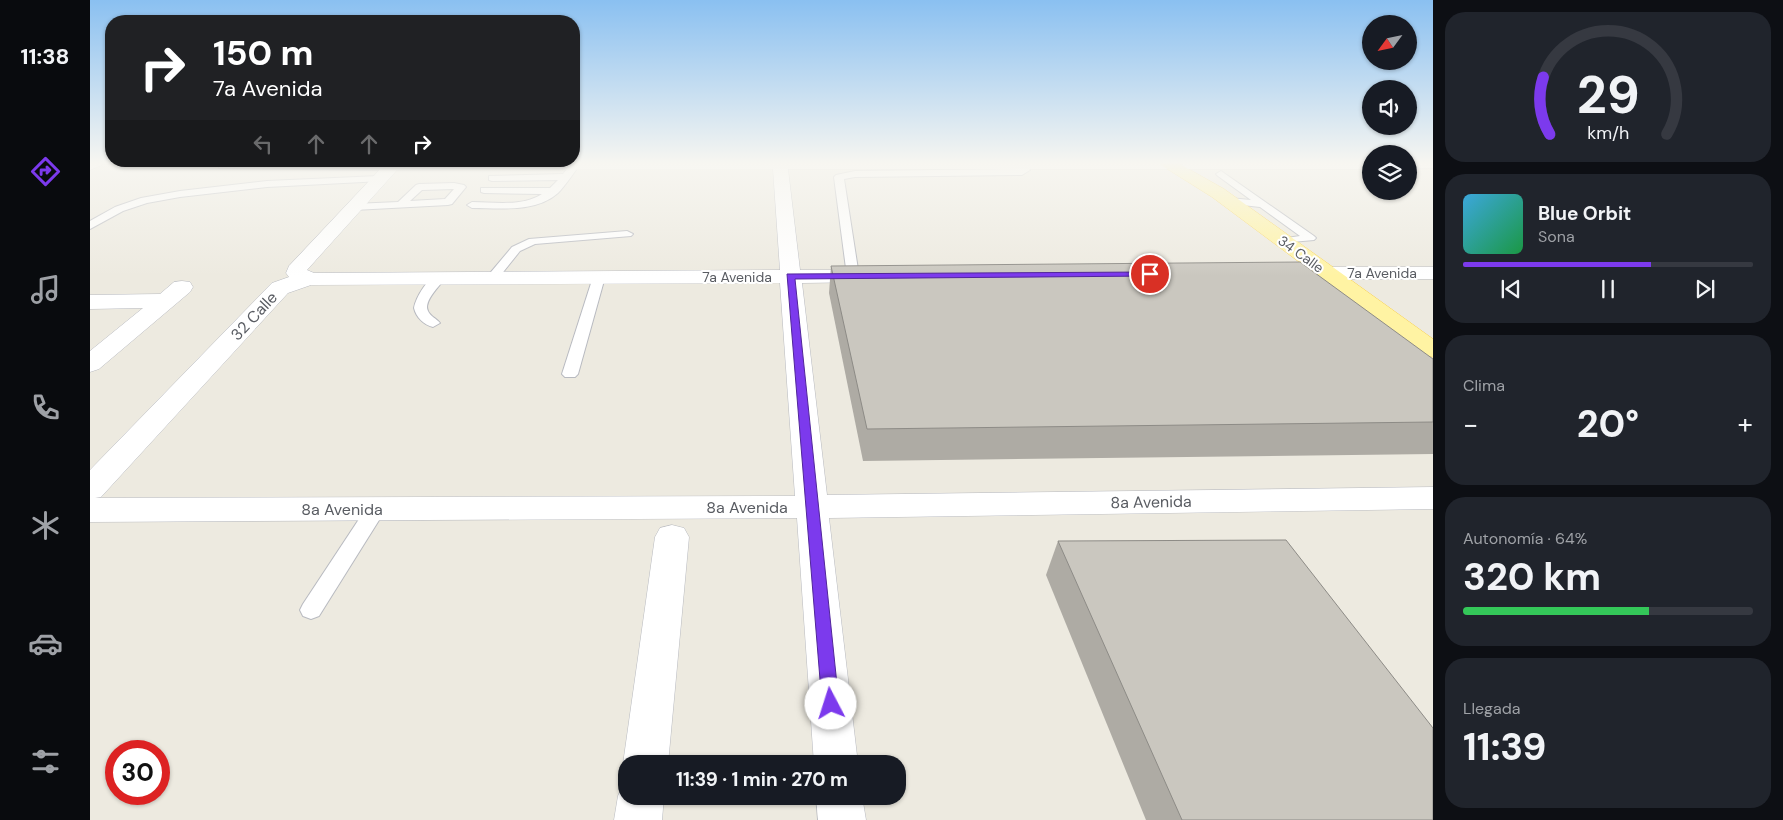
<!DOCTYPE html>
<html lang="es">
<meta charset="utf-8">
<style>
:root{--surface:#171b24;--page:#20242c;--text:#f1f3f6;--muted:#9ea1a6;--line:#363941;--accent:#7c3aed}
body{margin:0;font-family:"DM Sans",sans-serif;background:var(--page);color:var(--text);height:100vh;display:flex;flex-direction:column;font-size:19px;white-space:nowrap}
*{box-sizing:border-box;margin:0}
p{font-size:16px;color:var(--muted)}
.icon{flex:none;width:28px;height:28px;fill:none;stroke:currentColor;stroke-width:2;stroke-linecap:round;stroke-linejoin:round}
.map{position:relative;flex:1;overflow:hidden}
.sheet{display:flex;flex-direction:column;gap:12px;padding:12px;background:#0d0f14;width:350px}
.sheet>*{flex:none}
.hud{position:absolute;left:15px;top:15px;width:475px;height:152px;border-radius:20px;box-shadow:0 1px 4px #0004;background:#202124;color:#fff;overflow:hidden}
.needle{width:32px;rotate:237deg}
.buttons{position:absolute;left:1272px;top:15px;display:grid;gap:10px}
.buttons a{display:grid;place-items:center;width:55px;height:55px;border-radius:50%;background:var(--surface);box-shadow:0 1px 4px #0004;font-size:25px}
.speed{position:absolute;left:15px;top:740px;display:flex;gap:10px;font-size:25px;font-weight:700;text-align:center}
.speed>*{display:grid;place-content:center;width:65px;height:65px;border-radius:50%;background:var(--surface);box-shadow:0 1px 4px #0004;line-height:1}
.speed .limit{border:8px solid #d22;background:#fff;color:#111}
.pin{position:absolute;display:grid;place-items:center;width:42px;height:42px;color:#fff;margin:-21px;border:2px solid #fff;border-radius:50%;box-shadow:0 1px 5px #0007}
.me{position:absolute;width:55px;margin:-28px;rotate:355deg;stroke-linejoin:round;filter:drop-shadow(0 0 4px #0008)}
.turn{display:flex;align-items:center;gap:18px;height:105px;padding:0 25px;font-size:22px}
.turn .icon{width:65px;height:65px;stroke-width:2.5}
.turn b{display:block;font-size:35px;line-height:42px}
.lanes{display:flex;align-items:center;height:48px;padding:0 25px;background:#0003;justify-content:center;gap:25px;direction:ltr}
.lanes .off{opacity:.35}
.big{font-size:38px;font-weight:700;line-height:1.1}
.sheet .widget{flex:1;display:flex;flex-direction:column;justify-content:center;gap:8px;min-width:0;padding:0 18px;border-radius:20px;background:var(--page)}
.sheet .dial{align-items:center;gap:0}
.dial svg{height:130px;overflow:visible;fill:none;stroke:var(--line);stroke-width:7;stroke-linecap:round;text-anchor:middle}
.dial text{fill:var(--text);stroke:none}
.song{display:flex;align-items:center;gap:15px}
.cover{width:60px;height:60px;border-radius:8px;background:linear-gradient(135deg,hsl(200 70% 55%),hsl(140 70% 35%))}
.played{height:5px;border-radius:2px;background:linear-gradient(90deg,var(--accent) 65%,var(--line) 65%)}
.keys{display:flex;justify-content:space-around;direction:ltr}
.heat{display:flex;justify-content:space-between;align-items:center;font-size:28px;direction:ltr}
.charge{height:8px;border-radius:4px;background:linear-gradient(90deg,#34c759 64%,var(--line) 0)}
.trip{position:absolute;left:528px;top:755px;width:288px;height:50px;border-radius:20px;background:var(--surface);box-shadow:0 1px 4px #0004;font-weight:700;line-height:50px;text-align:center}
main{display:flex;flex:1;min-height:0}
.tabs{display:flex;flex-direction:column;width:90px;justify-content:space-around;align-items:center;background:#090b0e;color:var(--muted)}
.tabs .icon{width:35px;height:35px}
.tabs .on{color:var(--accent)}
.tabs b{font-size:22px;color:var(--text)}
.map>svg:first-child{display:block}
</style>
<main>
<nav class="tabs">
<b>11:38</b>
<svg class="icon on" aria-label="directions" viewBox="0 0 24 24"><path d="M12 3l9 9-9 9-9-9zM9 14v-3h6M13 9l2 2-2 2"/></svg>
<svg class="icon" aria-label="music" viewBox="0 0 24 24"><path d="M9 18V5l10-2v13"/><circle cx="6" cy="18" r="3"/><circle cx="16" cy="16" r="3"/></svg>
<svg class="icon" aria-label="phone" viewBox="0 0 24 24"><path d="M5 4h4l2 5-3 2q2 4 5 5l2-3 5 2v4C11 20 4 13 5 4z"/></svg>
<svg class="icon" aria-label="climate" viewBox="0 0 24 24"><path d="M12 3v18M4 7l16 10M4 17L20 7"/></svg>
<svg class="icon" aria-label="car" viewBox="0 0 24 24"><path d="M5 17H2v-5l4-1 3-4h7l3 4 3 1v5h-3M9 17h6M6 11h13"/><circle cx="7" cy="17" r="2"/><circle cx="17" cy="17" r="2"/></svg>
<svg class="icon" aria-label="filters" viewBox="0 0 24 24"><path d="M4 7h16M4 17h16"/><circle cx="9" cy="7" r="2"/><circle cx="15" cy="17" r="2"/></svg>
</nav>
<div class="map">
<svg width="1343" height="820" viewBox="0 0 1343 820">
<rect width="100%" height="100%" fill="#edeae0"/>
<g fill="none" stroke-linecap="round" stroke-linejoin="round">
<defs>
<g id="lane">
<polygon points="134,162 144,162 144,163 301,164 306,167 301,170 129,168 129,164"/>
<polygon points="932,162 935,163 940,170 932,175 765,177 754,179 769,276 763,280 757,276 744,177 746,175 765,171 930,169 927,165"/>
<path d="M 484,163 L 489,166 C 482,175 475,186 468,193 C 446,213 409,208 382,208 L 377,205 L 382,202 C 404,202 432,207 452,194 L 394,193 L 391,192 L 391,188 L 460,188 L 468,180 L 402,181 L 399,180 L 399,176 L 473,174 L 481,164 Z"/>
<polygon points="1131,171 1224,236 1226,238 1224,240 1190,243 1188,241 1190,239 1210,236 1170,207 1135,203 1134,201 1139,198 1161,200 1128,176 1126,174"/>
<polygon points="289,176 294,179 292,181 177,187 90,197 57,203 33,211 0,229 0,221 25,207 51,198 90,191 177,181"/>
<path d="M 364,183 L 374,185 L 376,187 L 362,204 L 358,205 L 264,210 L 259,207 L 264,204 L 308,202 L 326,185 L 329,184 ZM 364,189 L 355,199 L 320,201 L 332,190 Z"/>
<polygon points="537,231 543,234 541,236 445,244 430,251 406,281 402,282 396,278 422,247 439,239"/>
<polygon points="509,273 515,277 488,374 485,377 475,377 472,374 503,277"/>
<path d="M 349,274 L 355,278 C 350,286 333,301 338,311 C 340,316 347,319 350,323 L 343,327 C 334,325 326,317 324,308 C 326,297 338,277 349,274 Z"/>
<polygon points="286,502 293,504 296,509 229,616 221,619 213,616 210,610 213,604 279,504"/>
</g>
<g id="street">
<polygon points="0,162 15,162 12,165 0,170"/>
<path d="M 297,162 L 1086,162 L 1088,164 L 1085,167 L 1080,169 L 698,169 L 710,270 L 778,270 L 785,272 L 788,276 L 785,280 L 778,282 L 712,283 L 737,495 L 1343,487 L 1343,509 L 739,518 L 768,764 L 724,764 L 707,518 L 0,522 L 0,470 L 182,283 L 199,277 L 196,273 L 199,266 ZM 683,169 L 690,270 L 224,273 L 217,270 L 307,170 ZM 690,283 L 705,496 L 5,498 L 11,497 L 198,293 L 221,285 Z"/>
<polygon points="1098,162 1281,162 1281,169 1094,169 1091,166 1094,163"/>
<polygon points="1319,162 1343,162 1343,168 1319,169"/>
<polygon points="1214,267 1343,267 1343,279 1214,279 1207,277 1204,273 1207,269"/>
<polygon points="92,281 100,282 103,287 100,292 9,369 0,372 0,351 53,308 0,309 0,295 70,294 84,282"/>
<polygon points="582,525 594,528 599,537 578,764 536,764 536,773 533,764 565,537 570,528"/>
<polygon points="536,779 536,796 574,796 572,820 524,820 528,796"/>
<polygon points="726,796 772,796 776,820 728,820"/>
</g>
<polygon id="primary" points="1068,162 1086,162 1134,189 1343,339 1343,357 1334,355 1122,197 1071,165"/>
</defs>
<use href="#lane" stroke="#b8bac0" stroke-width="2"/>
<use href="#street" stroke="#b8bac0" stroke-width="1"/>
<use href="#primary" stroke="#f9ce4d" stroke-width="1"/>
<use href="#lane" fill="#fff" fill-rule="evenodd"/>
<use href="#street" fill="#fff" fill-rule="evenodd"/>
<use href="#primary" fill="#fff3a3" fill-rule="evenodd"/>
</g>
<g fill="#aeaba4">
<polygon points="741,266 1343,359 1343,454 773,461 739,293"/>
<polygon points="968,541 1343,820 1056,820 956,575"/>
</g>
<g fill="#cac7bf" stroke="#8d8b86">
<polygon points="1210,262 1343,359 1343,422 777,429 741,266"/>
<polygon points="1196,540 1343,728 1343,820 1092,820 968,541"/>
</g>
<linearGradient id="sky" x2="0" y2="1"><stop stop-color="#8ac0f1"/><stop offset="0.59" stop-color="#f7f6f1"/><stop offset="1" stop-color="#f7f6f1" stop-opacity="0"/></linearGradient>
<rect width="1343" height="276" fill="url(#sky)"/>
<polygon fill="#7c3aed" stroke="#51269a" points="1060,272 1063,272 1063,276 705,279 749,704 747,710 741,712 735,710 732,704 697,274"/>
<g text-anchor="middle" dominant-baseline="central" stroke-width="4" stroke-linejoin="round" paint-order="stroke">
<g font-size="14" fill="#595c62" stroke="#fff">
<text transform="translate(1211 254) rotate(36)">34 Calle</text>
<text x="1292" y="273">7a Avenida</text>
<text x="647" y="277">7a Avenida</text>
</g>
<g font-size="16" fill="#595c62" stroke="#fff">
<text transform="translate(164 316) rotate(-47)">32 Calle</text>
<text transform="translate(1061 502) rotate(-1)">8a Avenida</text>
<text x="657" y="507">8a Avenida</text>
<text x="252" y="509">8a Avenida</text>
</g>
</g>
</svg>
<div class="buttons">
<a><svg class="needle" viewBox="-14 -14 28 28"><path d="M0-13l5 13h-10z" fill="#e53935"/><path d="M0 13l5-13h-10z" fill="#9ea1a6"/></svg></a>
<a><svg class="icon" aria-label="sound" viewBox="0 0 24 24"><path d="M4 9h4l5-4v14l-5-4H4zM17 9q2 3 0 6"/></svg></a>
<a><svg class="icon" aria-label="layers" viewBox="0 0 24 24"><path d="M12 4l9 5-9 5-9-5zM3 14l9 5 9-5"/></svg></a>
</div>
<div class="speed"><div class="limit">30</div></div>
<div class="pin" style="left:1060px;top:274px;background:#d93025"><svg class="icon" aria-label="arrive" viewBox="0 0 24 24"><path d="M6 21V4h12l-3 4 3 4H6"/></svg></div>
<svg class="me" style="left:741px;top:704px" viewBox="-20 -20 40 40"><circle r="19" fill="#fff"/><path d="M0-13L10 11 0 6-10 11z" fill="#7c3aed"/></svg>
<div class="trip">11:39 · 1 min · 270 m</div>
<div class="hud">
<div class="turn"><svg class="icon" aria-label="right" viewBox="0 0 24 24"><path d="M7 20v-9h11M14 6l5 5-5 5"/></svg><div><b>150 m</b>7a Avenida</div></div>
<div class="lanes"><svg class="icon off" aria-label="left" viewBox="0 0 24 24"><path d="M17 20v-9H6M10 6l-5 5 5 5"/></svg><svg class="icon off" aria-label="ahead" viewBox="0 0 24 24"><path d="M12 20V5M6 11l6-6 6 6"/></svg><svg class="icon off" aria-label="ahead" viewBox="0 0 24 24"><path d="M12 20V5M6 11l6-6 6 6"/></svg><svg class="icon" aria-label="right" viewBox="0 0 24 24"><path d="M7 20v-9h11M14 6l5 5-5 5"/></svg></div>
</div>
</div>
<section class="sheet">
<div class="widget dial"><svg viewBox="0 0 100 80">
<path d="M14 69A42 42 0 1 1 86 69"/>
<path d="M14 69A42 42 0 0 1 10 34" stroke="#7c3aed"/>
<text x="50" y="56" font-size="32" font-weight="700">29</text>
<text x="50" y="72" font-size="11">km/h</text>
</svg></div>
<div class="widget">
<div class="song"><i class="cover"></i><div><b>Blue Orbit</b><p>Sona</p></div></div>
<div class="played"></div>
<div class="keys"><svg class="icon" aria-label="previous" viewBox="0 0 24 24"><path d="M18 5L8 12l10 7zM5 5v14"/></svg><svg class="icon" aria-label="pause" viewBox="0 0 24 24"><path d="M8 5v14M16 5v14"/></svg><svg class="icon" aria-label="next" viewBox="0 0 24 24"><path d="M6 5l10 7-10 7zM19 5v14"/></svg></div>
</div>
<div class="widget"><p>Clima</p>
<div class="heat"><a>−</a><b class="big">20°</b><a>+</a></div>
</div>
<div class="widget"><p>Autonomía · 64%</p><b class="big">320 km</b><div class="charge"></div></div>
<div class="widget"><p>Llegada</p><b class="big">11:39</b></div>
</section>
</main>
